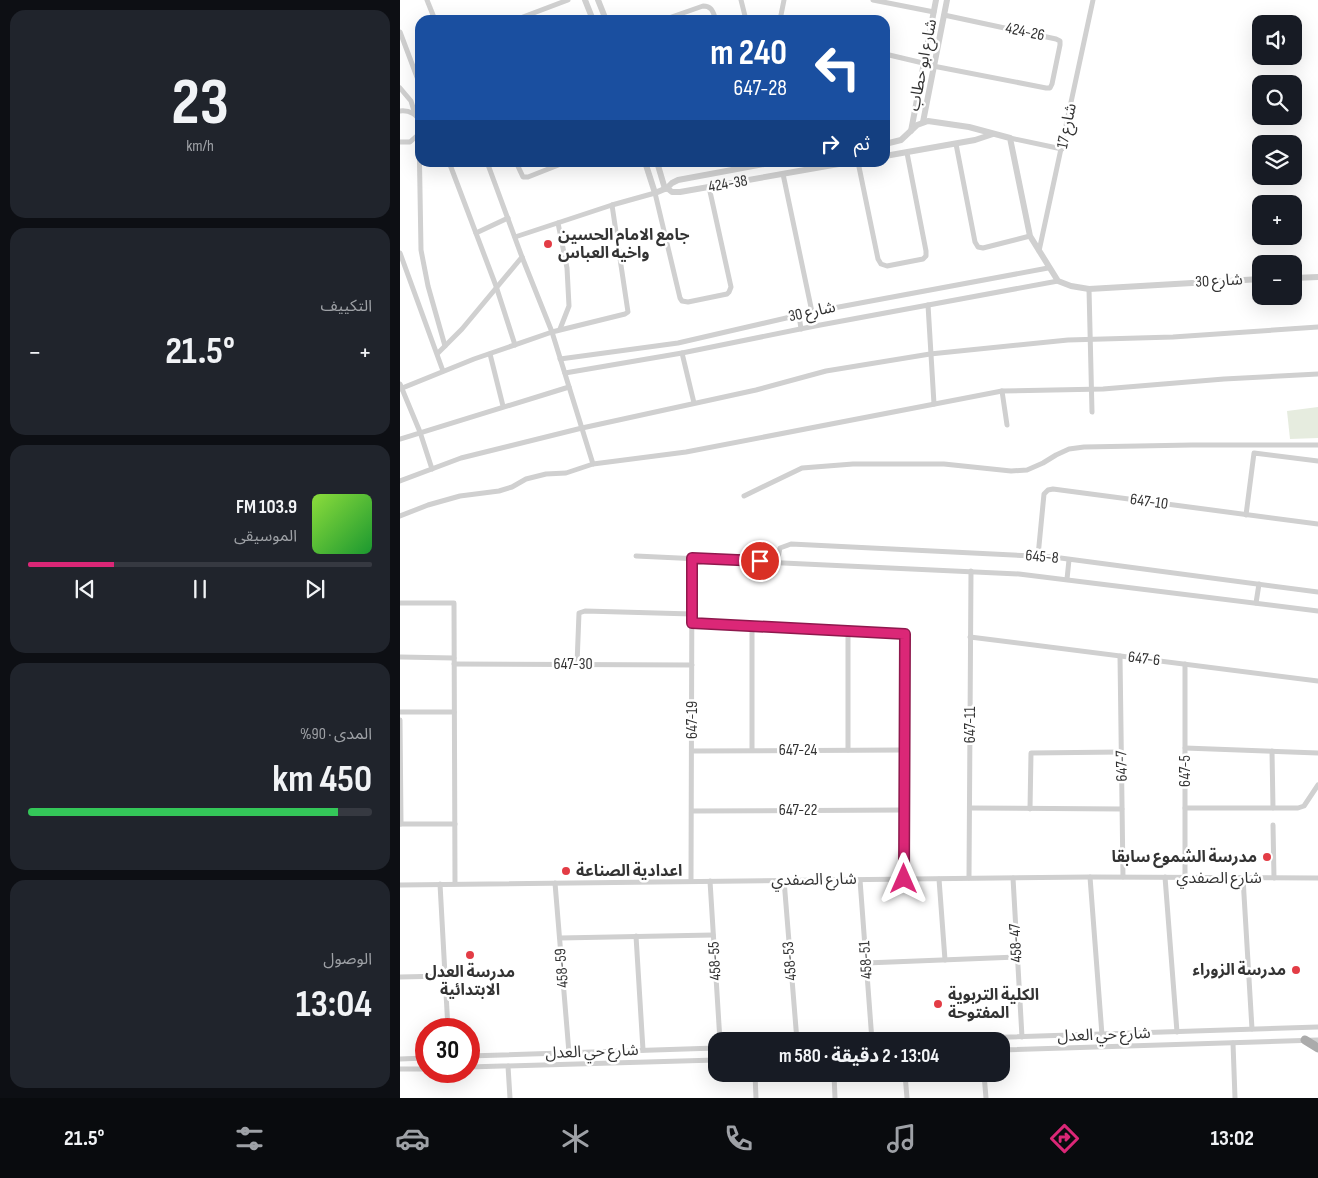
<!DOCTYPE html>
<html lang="ar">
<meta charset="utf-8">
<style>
:root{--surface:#171b24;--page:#20242c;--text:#f1f3f6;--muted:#9ea1a6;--line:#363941;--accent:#db2777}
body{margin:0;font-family:"Sofia Sans Condensed","Noto Sans Arabic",sans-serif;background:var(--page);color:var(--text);direction:rtl;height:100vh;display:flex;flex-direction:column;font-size:19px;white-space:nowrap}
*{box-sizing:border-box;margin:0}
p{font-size:16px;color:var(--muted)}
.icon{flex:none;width:28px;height:28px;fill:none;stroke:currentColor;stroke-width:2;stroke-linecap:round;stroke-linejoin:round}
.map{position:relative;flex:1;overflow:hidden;direction:ltr}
.drawer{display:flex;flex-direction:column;gap:10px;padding:10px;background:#0d0f14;width:400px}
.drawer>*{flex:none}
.hud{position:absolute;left:15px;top:15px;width:475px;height:152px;border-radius:15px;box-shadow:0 5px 20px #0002;direction:rtl;background:#1a4fa0;color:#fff;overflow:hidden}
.controls{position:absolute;left:852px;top:15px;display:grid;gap:10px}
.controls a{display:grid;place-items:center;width:50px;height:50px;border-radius:10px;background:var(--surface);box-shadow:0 5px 20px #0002;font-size:25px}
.speed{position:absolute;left:15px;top:1018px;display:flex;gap:10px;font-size:25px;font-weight:700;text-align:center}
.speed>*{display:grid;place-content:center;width:65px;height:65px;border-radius:50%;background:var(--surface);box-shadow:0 5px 20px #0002;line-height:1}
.speed .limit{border:8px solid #d22;background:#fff;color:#111}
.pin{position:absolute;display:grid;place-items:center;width:42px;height:42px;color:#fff;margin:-21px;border:2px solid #fff;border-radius:50%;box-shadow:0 1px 5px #0007}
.me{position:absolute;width:55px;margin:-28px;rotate:0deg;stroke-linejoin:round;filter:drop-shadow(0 0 4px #0008)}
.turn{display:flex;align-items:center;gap:18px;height:105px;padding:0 20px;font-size:22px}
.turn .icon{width:65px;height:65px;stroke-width:2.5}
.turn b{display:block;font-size:35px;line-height:42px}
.then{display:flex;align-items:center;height:48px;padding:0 20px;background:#0003;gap:10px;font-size:19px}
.big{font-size:38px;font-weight:700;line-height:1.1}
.drawer .card{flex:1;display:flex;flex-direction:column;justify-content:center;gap:8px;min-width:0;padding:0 18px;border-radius:15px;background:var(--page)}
.drawer .dial{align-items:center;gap:0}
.dial b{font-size:65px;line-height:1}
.song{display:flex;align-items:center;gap:15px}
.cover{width:60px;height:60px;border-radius:8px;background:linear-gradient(135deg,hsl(90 70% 55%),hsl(130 70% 35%))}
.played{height:5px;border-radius:2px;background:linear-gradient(90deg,var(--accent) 25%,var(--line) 25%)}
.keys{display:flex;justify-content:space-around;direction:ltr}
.heat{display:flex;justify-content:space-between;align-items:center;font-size:28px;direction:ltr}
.charge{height:8px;border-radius:4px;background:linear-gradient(90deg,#34c759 90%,var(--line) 0)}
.trip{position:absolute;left:308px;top:1032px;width:302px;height:50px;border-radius:15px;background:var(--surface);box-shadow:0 5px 20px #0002;font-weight:700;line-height:50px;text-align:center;direction:rtl}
.tabs{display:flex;height:80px;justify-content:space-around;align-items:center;background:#090b0e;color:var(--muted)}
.tabs .icon{width:35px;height:35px}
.tabs .selected{color:var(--accent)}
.tabs b{font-size:22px;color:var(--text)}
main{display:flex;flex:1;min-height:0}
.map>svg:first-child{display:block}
</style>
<main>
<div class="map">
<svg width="918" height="1098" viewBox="0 0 918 1098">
<rect width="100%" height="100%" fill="#fff"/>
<polygon fill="#e6ecdf" points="918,407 918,438 890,439 887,411"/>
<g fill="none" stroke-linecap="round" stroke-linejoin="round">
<g stroke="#d0d0d0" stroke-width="5">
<polyline points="27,0 35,20"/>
<polyline points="341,0 346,20"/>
<polyline points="473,0 534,12"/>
<polyline points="115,20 168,0"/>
<path d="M 263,20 L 303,6 C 312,6 313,12 316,20"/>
<polyline points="380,20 384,0"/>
<polyline points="0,32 20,85"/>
<polyline points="485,54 523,63"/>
<polyline points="533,66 646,88 650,88 652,84 660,45 660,41 656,39 544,15"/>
<polyline points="0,88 11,101 15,114"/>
<path d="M 0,111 C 9,110 18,114 20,123"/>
<polyline points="19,133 21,250 28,286 45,346"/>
<polyline points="610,138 662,149"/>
<polyline points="0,142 10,142 19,134"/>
<polyline points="556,144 575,242 578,247 583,248 630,236"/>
<polyline points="49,162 96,286 115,345"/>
<polyline points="87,162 122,257 152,332 193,464"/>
<polyline points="116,162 123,177 128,177 166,162"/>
<polyline points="458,162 478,259 481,264 487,266 523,259 526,256 526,251 507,153"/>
<polyline points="383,174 412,312"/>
<polyline points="158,223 167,268 169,306 160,329"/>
<polyline points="76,233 108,218"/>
<polyline points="115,237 212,205 255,193 280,298 282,301 288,302 327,294 329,292 331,287 309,187"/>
<polyline points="639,251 693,0"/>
<polyline points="0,253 43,371"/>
<polyline points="689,289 692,412"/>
<polyline points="528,305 534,404"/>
<polyline points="399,315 401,329"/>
<polyline points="38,353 62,329 122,257"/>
<polyline points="282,353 294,403"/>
<polyline points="90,354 103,406"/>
<polyline points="160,359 278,343 412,312 648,268"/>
<polyline points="165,373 282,353 415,326 658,281"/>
<polyline points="0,384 20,432 32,469"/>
<polyline points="0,389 74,359 152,332 225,314 228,312 212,205"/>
<polyline points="602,391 607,425"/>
<polyline points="0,439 169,387"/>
<polyline points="0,481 61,458 182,428 356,390 426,371 530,354 668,340 773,337 918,327"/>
<polyline points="344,496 402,468 453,464 544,464 611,471 627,470 643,463 656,455 669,449 684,447 792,445 918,445"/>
<polyline points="846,515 854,453 918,461"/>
<polyline points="0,516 28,505 60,496 99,491 112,487 126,479 146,474 166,473 193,464 286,452 602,391 703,389 824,379 918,374"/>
<polyline points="236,556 619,574 918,611"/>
<polyline points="638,556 644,494 648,490 653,489 918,524"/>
<polyline points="377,562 380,548 391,544 653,557 918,592"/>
<polyline points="667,579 669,560"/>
<polyline points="0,603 54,603 55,884"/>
<polyline points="856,603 859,584"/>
<polyline points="292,623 505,634 504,879"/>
<polyline points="352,626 352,750"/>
<polyline points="570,637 918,681"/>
<polyline points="720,656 723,877"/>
<polyline points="0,657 54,658"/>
<polyline points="54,664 292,665"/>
<polyline points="177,664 179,613 185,611 292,614"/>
<polyline points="0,712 54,712"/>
<polyline points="0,720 1,824"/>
<polyline points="785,748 918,753"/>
<polyline points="448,750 448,631"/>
<polyline points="292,751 504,750"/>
<polyline points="872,751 873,808"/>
<polyline points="570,808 722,809"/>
<polyline points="785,808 898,808 904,806 918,785"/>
<polyline points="630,809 631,753 721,752"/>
<polyline points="292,811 504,810"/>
<polyline points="0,824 55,824"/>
<polyline points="873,825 874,878"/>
<polyline points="690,877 702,1035"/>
<polyline points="765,877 777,1032"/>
<polyline points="785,877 785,664"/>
<polyline points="569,878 571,571"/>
<polyline points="613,878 622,1037"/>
<polyline points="843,878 852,1029"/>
<polyline points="539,879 545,960"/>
<polyline points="384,880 397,1041"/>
<polyline points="460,880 472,1041"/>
<polyline points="291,881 292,558"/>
<polyline points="310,881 320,1041"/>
<polyline points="155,883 169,1053"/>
<polyline points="40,884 48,1029"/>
<polyline points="0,885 690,877 918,878"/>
<polyline points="236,936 243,1050"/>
<polyline points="160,938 313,935"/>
<polyline points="466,963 617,957"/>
<polyline points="0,977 45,976"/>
<polyline points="489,1041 918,1027"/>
<polyline points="833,1043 835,1098"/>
<polyline points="601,1050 918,1040"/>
<polyline points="69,1056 316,1048"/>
<polyline points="0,1059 26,1058"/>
<polyline points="108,1066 110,1098"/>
<polyline points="69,1067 316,1060"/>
<polyline points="0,1069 26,1069"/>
<polyline points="355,1074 356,1098"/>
<polyline points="434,1074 435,1098"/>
<polyline points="505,1074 507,1098"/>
<polyline points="584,1074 586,1098"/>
</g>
<g stroke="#d0d0d0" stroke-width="6">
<polyline points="185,0 193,20"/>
<polyline points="198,0 206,20"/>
<polyline points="523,122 547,0"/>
<polyline points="511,131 536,0"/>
<polyline points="485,144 501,140 517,125 528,121 569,127 610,138 630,236 658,281 671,286 689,289 861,279"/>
<polyline points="485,156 575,140 593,134"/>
<polyline points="245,162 255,193 267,188 272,183 278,180 375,162"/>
<polyline points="257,162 265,189"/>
<polyline points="267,188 272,192 280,192 450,162"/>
<polyline points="894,278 918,277"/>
</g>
<polyline stroke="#ababab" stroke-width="9" points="905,1040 918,1048"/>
</g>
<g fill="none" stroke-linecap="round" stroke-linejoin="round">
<defs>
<polyline id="route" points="360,561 292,558 292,623 505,634 504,879"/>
</defs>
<use href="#route" stroke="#8e194d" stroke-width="12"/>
<use href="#route" stroke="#db2777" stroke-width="9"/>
</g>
<g fill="#e33c45" stroke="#fff" stroke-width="2">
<circle cx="148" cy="244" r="5"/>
<circle cx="867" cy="857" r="5"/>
<circle cx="166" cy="871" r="5"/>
<circle cx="70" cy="955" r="5"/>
<circle cx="896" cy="970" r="5"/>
<circle cx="538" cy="1004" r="5"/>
</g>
<g text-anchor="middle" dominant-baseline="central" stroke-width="5" stroke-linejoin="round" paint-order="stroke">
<g font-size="16" fill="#333" stroke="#fff">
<text transform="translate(625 32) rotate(12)">424-26</text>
<text transform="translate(523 65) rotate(-79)">شارع ابو حطاب</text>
<text transform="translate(667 126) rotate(-78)">شارع 17</text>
<text transform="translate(328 184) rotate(-10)">424-38</text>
<text transform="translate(819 281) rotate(-3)">شارع 30</text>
<text transform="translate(412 312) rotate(-12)">شارع 30</text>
<text transform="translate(749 502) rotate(8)">647-10</text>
<text transform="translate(642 557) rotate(5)">645-8</text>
<text transform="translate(744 659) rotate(7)">647-6</text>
<text x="173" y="664">647-30</text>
<text transform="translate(292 720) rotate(-90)">647-19</text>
<text transform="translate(570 725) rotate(-90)">647-11</text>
<text x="398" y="750">647-24</text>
<text transform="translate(722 766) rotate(-91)">647-7</text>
<text transform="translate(785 771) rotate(-90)">647-5</text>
<text x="398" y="810">647-22</text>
<text x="819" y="878">شارع الصفدي</text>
<text transform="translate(414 880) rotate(-1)">شارع الصفدي</text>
<text transform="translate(616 943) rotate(-93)">458-47</text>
<text transform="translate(466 960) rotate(-94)">458-51</text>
<text transform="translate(315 961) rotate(-93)">458-55</text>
<text transform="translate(390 961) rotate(-95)">458-53</text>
<text transform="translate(162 968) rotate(-94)">458-59</text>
<text transform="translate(704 1035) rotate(-2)">شارع حي العدل</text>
<text transform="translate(192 1052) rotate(-2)">شارع حي العدل</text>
</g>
<g font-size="16" font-weight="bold" fill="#333" stroke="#fff" text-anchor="start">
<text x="158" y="235">جامع الامام الحسين<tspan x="158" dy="18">واخيه العباس</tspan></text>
<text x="857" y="857" text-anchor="end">مدرسة الشموع سابقا</text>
<text x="176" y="871">اعدادية الصناعة</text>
<text x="886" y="970" text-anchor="end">مدرسة الزوراء</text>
<text x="70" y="972" text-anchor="middle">مدرسة العدل<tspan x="70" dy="18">الابتدائية</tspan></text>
<text x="548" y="995">الكلية التربوية<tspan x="548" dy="18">المفتوحة</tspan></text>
</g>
</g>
</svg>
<div class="controls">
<a><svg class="icon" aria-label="sound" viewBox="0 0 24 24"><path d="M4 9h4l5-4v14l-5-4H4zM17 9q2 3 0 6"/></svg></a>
<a><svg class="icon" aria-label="search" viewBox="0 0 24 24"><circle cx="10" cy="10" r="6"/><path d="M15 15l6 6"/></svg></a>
<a><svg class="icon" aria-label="layers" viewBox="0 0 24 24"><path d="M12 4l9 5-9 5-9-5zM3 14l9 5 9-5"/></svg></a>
<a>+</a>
<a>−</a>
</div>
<div class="speed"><div class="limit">30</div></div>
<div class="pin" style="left:360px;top:561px;background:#d93025"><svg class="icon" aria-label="arrive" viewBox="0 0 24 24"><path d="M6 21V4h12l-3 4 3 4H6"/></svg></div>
<svg class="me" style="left:504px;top:879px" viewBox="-20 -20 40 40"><path d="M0-17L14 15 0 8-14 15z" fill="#db2777" stroke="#fff" stroke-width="4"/></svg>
<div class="trip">13:04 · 2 دقيقة · 580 m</div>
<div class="hud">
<div class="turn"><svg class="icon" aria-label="left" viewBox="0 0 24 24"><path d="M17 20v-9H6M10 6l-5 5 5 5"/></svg><div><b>240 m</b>647-28</div></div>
<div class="then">ثم<svg class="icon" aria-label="right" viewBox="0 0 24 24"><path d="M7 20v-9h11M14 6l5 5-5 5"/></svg></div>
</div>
</div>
<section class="drawer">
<div class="card dial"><b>23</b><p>km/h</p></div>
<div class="card"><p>التكييف</p>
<div class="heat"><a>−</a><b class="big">21.5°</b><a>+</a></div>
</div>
<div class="card">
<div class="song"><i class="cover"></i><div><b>103.9 FM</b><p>الموسيقى</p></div></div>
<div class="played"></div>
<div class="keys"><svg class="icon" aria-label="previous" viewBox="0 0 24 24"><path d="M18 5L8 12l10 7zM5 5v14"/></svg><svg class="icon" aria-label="pause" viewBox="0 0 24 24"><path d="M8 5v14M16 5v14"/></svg><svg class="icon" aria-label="next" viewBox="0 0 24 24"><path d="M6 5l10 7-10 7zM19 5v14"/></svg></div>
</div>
<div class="card"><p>المدى · 90%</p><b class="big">450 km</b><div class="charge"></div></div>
<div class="card"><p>الوصول</p><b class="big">13:04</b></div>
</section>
</main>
<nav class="tabs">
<b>13:02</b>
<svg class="icon selected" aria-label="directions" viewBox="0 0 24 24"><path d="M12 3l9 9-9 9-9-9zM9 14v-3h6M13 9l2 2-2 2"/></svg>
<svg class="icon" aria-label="music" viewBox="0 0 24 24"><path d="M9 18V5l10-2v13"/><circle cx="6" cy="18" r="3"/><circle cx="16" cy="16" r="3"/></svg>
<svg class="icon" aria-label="phone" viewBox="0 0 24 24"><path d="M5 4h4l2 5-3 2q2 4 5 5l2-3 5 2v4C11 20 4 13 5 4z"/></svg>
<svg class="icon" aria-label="climate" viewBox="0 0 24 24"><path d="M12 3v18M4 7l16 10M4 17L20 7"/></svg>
<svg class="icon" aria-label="car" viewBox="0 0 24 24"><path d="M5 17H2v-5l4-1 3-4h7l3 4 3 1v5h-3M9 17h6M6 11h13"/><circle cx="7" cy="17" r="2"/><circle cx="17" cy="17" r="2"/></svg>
<svg class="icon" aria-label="filters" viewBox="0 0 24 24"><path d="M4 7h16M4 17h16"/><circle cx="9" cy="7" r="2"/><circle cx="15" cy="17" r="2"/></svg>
<b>21.5°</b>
</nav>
